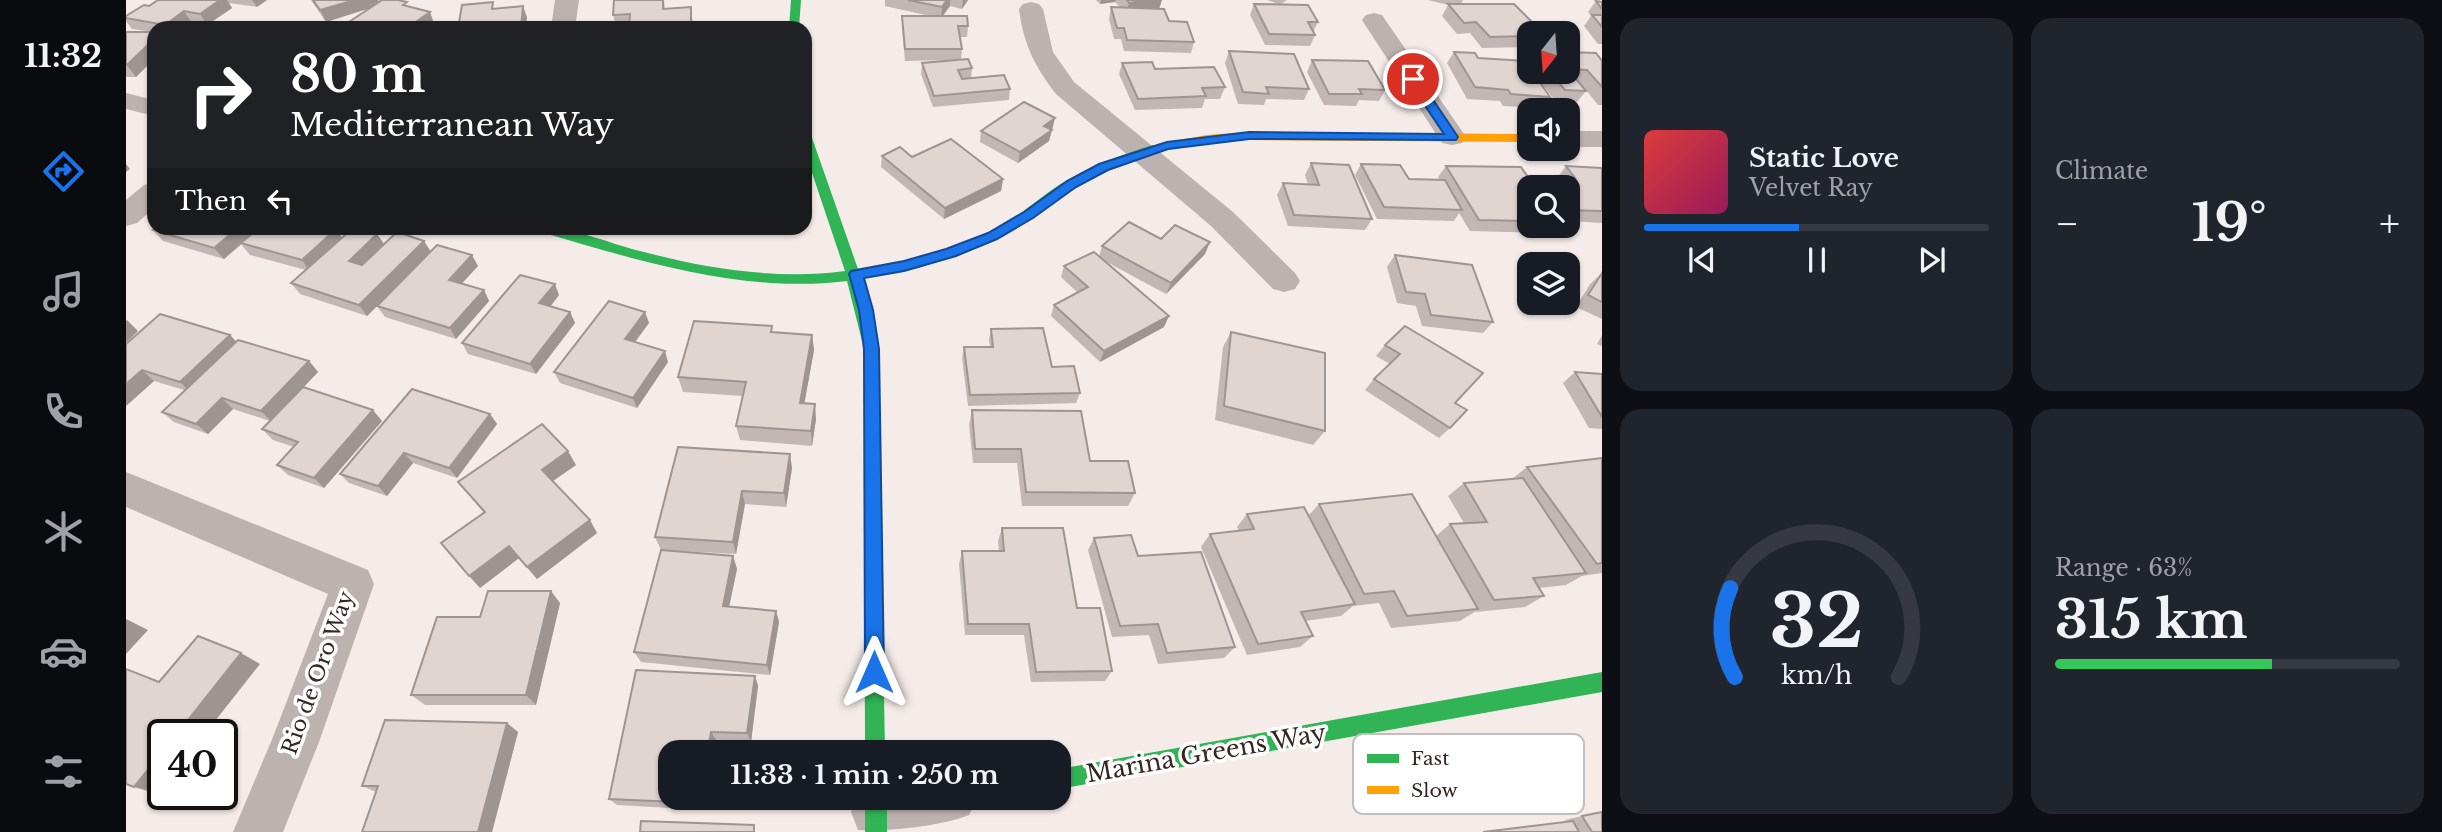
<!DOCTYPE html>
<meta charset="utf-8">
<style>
:root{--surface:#171b24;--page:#20242c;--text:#f1f3f6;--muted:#9ea1a6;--line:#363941;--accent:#1a73e8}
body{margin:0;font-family:"Libre Baskerville",serif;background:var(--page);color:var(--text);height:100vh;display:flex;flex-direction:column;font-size:26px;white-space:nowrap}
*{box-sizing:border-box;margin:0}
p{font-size:23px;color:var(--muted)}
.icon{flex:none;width:38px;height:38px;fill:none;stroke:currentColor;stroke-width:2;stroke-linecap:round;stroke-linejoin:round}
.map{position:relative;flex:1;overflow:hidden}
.details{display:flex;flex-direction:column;gap:18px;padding:18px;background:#0d0f14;width:840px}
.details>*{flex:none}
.guide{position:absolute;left:21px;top:21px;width:665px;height:214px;border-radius:21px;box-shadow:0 2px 5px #0004;background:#202124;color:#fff;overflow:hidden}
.needle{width:46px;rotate:197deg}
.tools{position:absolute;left:1391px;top:21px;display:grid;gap:14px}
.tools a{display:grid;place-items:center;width:63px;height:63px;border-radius:14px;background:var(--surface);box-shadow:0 2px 5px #0004;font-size:35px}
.speed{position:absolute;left:21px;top:719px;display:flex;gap:14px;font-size:35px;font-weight:700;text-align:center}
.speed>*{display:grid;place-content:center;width:91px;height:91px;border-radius:50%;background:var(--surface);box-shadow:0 2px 5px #0004;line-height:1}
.speed .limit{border:4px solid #111;border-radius:10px;background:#fff;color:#111}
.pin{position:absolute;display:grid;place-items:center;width:60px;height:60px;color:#fff;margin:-30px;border:4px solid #fff;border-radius:50%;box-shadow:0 2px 7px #0007}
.me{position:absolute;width:77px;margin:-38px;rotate:0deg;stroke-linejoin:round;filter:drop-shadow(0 0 5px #0008)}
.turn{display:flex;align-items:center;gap:24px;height:147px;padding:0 28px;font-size:32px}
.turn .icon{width:91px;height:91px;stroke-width:2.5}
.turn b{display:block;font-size:49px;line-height:60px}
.then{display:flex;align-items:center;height:66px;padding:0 28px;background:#0003;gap:14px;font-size:26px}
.big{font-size:52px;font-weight:700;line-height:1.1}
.details .widget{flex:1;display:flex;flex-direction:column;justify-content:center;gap:10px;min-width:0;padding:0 24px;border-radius:21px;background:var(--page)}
.details .dial{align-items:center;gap:0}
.dial svg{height:182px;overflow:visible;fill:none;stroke:var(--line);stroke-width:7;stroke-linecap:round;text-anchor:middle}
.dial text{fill:var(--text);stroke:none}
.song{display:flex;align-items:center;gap:21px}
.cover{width:84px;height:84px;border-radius:10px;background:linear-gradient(135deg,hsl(0 70% 55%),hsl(330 70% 35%))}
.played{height:7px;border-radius:4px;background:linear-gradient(90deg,var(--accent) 45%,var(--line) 45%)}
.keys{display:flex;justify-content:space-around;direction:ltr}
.heat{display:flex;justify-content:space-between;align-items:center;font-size:38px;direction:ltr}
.charge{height:10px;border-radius:5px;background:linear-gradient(90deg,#34c759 63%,var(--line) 0)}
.details .tiles{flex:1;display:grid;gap:18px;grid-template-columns:repeat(2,1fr)}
.trip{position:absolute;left:532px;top:740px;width:413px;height:70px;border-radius:21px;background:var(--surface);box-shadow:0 2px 5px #0004;font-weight:700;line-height:70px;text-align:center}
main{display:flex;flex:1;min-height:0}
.menu{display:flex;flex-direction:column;width:126px;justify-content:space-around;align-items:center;background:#090b0e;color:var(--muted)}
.menu .icon{width:49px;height:49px}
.menu .active{color:var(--accent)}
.menu b{font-size:32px;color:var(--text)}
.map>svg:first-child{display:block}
</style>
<main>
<nav class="menu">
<b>11:32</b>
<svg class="icon active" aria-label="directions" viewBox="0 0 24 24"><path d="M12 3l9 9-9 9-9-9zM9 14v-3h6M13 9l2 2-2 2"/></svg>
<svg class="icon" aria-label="music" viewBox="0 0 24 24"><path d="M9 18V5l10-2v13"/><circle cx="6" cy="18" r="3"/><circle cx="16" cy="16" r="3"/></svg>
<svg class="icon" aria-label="phone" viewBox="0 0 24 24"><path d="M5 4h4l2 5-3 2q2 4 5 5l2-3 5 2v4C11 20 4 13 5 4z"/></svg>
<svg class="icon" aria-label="climate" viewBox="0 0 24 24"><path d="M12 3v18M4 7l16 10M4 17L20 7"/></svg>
<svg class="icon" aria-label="car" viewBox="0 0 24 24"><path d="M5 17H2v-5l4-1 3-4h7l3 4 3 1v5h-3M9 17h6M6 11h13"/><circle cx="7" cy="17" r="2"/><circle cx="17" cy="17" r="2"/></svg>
<svg class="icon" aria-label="filters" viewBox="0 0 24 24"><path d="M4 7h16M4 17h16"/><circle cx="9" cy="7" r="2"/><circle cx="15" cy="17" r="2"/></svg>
</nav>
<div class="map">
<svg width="1476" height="832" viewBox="0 0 1476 832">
<rect width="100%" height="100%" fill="#f5ece9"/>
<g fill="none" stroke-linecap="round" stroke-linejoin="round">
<g fill="#bcb2af" fill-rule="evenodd">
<polygon points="429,0 453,0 449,28 425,28"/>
<path d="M 905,2 L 913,4 L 917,9 L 927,52 L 948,82 L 1107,212 L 1169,273 L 1174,281 L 1169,289 L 1158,292 L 1147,289 L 1085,226 L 930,94 C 909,67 897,43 893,9 L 897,4 Z"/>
<polygon points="1248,13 1256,15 1340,137 1336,143 1326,145 1316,143 1312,137 1236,20 1240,15"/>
<polygon points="0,93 28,100 28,116 0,109"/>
<rect x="1442" y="131" width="34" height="16"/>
<polygon points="28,182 28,208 11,223 0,226 0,200 18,185"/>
<polygon points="0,472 242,570 248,584 193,742 157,832 107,832 147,737 202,594 0,507"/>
<path d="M 731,798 L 851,798 L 843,815 C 817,826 759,832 732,830 L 725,812 Z"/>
</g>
<g fill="#30b455" fill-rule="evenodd">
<polygon points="665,0 675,0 673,28 663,28"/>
<path d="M 679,131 L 685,135 L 732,269 C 780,263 828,250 871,228 C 893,216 912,199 933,185 C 962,167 994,155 1027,145 L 1035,145 L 1037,148 L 964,178 L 890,228 L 835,254 L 792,268 L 735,279 L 752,349 L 759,752 L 739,752 L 738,349 L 721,281 C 615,294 512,260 411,231 L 409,228 C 444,225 484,244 518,252 C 582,269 653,280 719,271 L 679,152 Z"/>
<polygon points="1476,672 1476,692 933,789 933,769"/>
<rect x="739" y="798" width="22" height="34"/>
</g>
<polygon fill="#ff9f0a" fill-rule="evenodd" points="1121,132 1404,134 1404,142 1121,140 1081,143 1031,152 1025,148 1031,144 1081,135"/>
</g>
<g fill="#c2b7b4">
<polygon points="32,0 141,0 131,7 103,3 106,8 81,25 66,23 58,28 28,28 28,59 10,77 0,77 0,32 27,32 6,29 0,21 0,16 23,6"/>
<polygon points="185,0 252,0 253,2 283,7 308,23 244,8 200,22"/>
<polygon points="488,0 538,0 539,9 565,7 567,28 503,28 503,25 490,26 487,15"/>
<polygon points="759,0 842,0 836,9 824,6 817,16 842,26 841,37 834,37 836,49 835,59 846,68 845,78 884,89 883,100 807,107 795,74 796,63 827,60 779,61 776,28 776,16 804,16 759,6"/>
<polygon points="970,0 1036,0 1033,8 1043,21 1068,42 1065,53 998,51 995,39 988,39 983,19 985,7 995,8 989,2 974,4"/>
<polygon points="1141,0 1161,0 1155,4 1192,22 1187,32 1189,35 1184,46 1139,45 1124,15 1128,4 1152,4"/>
<polygon points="1302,0 1337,0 1335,4 1404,33 1404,47 1356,48 1344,33 1331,34 1316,16 1322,5"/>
<polygon points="1470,1 1476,2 1476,44 1472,44 1458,26 1465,16 1462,12"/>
<polygon points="1103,51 1183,89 1178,100 1140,99 1138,105 1112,104 1099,63"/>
<polygon points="1328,52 1352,58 1401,62 1404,58 1404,72 1424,97 1415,108 1377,106 1374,101 1341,99 1321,63"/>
<polygon points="1442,52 1476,61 1476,105 1472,105 1453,81 1460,91 1451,102 1430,102 1407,72 1442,72"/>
<polygon points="1186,60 1259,90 1253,101 1233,100 1230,106 1198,105 1181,72"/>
<polygon points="996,63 1029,69 1099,87 1094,99 1079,99 1076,108 1009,110 993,74"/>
<polygon points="929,118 923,141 892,163 854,142 855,131"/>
<polygon points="756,156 786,157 877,179 875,191 818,219 755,167"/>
<polygon points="1185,163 1246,219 1239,230 1162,226 1151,195 1157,183 1182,184 1179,175"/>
<polygon points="1235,164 1283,179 1314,180 1312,177 1320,166 1407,185 1413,177 1431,178 1440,166 1476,168 1476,223 1442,221 1442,187 1404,187 1404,226 1429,226 1422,233 1344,231 1333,213 1328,221 1251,219 1229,175"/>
<polygon points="27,230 216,237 258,244 298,241 304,251 352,266 336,283 358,290 363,301 330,339 259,317 251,306 241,316 174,294 165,283 180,270 124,255 115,244 98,259 37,241"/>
<polygon points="1035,239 1079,254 1040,294 977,260 1038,327 974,362 925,316 928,305 952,293 935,277 938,266 973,257 976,246"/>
<polygon points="1269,255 1367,322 1357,333 1296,326 1290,306 1271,303 1261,267"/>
<polygon points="1476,273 1476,319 1450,307 1464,284"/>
<polygon points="433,295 425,306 444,312 449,323 410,374 342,354 336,343"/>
<polygon points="519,312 523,323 509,342 542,362 511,408 434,383 428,372"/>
<polygon points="865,329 926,367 954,393 950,403 842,406 836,358 838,347 864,347 863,340"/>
<polygon points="647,332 686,335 688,350 678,403 690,419 686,446 614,440 610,426 617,396 557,392 552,377"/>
<polygon points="1105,332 1199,431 1187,445 1089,420 1097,347"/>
<polygon points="104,335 110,342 183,361 192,372 178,387 256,421 198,488 162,475 151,465 168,447 147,440 136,429 144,421 107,409 82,434 48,422 36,412 58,390 28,381 0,406 0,344"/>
<polygon points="1476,335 1476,346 1471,344"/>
<polygon points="1259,345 1357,373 1329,403 1324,428 1313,438 1239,390 1248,379 1264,364 1250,356"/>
<polygon points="1449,372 1476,374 1476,429 1463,428 1437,383"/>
<polygon points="846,410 964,461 1009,493 1002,506 896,506 891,463 847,463 843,425"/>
<polygon points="364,414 371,424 331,478 287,463 261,496 223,483 214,474"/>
<polygon points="552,447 666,468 660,507 619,504 610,554 535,550 529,537"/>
<polygon points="1476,458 1476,573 1456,576 1440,585 1413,588 1418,596 1399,607 1350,612 1350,611 1334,621 1265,628 1253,603 1227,606 1215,616 1179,621 1187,636 1174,647 1121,655 1075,547 1084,534 1113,531 1111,527 1121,514 1183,515 1193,504 1310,536 1324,524 1338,523 1322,496 1338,483 1386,479 1401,467"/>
<polygon points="450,465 427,481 471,533 411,579 393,558 354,588 358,513 332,482"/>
<polygon points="876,528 951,608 986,671 979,681 905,682 898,635 839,635 833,564 836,551 873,551 872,541"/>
<polygon points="968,538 1012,556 1109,647 1098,658 1032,664 1023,635 986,637 962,550"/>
<polygon points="607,556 611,569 603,606 650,611 653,622 644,675 515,662 508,652"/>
<polygon points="434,603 410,705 299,705 285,695 354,617"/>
<polygon points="629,676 632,686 625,742 590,740 588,752 544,752 581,798 579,810 491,805 483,799"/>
<polygon points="392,732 366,832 236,832 250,792 236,786"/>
<polygon points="1456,816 1476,832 1357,832 1440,822 1439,820"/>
</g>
<g fill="#9e9592">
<polygon points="94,0 101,0 106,8 81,25 74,14"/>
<polygon points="126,0 141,0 131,7"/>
<polygon points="229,0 252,0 254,5 200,22 194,10"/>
<polygon points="821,0 824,0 824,6 815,18 816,7"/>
<polygon points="837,0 842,0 836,9"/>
<polygon points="975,0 990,0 989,2 974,4"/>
<polygon points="1022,0 1036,0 1033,9 1000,14 1003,3"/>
<polygon points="397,6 401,17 400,28 395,28"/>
<polygon points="565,7 566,18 567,28 566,28 565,24"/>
<polygon points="58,11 66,23 58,28 41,28 39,25"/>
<polygon points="304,12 308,23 302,28 281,28"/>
<polygon points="28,39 28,59 10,77 1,65"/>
<polygon points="929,118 923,141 892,163 894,152 918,126"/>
<polygon points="0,164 4,169 0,172"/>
<polygon points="877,179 875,191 818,219 819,208"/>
<polygon points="112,228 134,228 98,259 88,248"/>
<polygon points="210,229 218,240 184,272 176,260"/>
<polygon points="251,234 259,245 230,272 223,261"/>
<polygon points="298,241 305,252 241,316 233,305"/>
<polygon points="1084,242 1079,254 1040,294 1045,283"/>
<polygon points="346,255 352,266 329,291 323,280"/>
<polygon points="429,284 433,295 418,314 413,303"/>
<polygon points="358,290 363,301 330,339 324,328"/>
<polygon points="444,312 449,323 410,374 404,364"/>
<polygon points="519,312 523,323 503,350 499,339"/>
<polygon points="1043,316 1038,327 974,362 978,351"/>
<polygon points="1,320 12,331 0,343 0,321"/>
<polygon points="104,335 114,346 65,393 54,382"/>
<polygon points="686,335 688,350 676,417 674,403"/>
<polygon points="539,351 542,362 511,408 507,398"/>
<polygon points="183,361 192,372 145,421 135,411"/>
<polygon points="16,370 28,381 0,406 0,384"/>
<polygon points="96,398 107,409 82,434 70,424"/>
<polygon points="689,404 690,419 686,446 685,431"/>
<polygon points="247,410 256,421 198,488 188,478"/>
<polygon points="364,414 371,424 331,478 323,468"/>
<polygon points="442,451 450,465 424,483 416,470"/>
<polygon points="278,453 287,463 261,496 252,486"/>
<polygon points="664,454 666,468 660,507 658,493"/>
<polygon points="616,491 619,504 610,554 607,542"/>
<polygon points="464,520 471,533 411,579 401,567"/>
<polygon points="383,546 393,558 354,588 343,576"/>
<polygon points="607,556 611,569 601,617 597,606"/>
<polygon points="425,591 434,603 410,705 400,695"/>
<polygon points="650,611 653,622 644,675 641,665"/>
<polygon points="0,619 22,630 0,654"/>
<polygon points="115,653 134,664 78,735 50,735"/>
<polygon points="629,676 632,686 625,742 621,733"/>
<polygon points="381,723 392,732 366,832 352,832"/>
<polygon points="585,732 590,740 588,752 582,752"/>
<polygon points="37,751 37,788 32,794 8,787"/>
<polygon points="575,798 581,798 579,810 574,803"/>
</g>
<g fill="#e1d5d1" stroke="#9e9592" stroke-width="2">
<polygon points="32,0 94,0 74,14 58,11 39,25 0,18 0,16 18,5 23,6"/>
<polygon points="187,0 229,0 194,10"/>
<polygon points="256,0 272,0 281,2 277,5 304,12 281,28 214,28"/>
<polygon points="488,0 537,0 537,9 565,7 565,24 503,28 504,14 487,15"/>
<polygon points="782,0 821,0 816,7"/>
<polygon points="1001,0 1022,0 1003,3"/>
<polygon points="1470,1 1476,2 1476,9"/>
<polygon points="367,2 366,9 397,6 395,28 332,28 336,5"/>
<polygon points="1128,4 1182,5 1192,22 1182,22 1189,35 1143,34"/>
<polygon points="1322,4 1388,4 1417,33 1404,33 1404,36 1364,37 1350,22 1338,23"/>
<polygon points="985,7 1038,9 1043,21 1061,22 1068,42 1001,40 998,28 991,28"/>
<polygon points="1466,15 1476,15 1476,27"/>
<polygon points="776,16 841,16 842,26 832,26 836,49 779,49"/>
<polygon points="0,32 28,32 28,39 1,65 0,65"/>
<polygon points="1103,51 1168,54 1183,89 1140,87 1143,94 1117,92"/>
<polygon points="1328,52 1349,53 1352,58 1400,61 1404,66 1404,72 1407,72 1424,97 1385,94 1382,90 1349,87"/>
<polygon points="1442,52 1470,53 1476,61 1476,87 1461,70 1442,69 1460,91 1439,90 1424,72 1442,72"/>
<polygon points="842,59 846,68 832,70 836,79 878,75 884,89 808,96 796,63"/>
<polygon points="1186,60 1242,61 1259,90 1233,89 1236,94 1203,94"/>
<polygon points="1026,62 1029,69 1088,67 1099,87 1076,88 1080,96 1012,99 996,63"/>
<polygon points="898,102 929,118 918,126 926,130 894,152 855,131"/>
<polygon points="825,139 877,179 819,208 756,156 774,147 786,157"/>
<polygon points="1185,163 1223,165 1246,219 1168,215 1157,183 1193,185"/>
<polygon points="1235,164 1274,165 1283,179 1319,180 1336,210 1258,207"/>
<polygon points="1320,166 1395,167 1409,187 1404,187 1404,221 1353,220"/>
<polygon points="1440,166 1476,168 1476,211 1442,210 1442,187 1420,187 1413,177 1449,178"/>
<polygon points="1003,222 1035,239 1049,225 1084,242 1045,283 976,246"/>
<polygon points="30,228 112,228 88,248 27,230"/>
<polygon points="133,228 205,228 210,229 176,260 115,243"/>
<polygon points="227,228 251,234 223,261 236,265 271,232 298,241 233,305 165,283"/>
<polygon points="311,245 346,255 323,280 358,290 324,328 251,306"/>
<polygon points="968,252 1043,316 978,351 928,305 962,287 938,266"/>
<polygon points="1269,255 1346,265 1367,322 1305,315 1299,294 1280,292"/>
<polygon points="1476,273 1476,302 1462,295"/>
<polygon points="394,275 429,284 413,303 444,312 404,364 336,343"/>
<polygon points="483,301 519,312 499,339 539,351 507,398 428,372"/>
<polygon points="34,314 104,335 54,382 16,370 0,384 0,344"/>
<polygon points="568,321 646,326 645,332 686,335 674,403 689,404 685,431 610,426 620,382 552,377"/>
<polygon points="1279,326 1357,373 1329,403 1341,410 1324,428 1248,379 1274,354 1259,345"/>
<polygon points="917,328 926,367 948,366 954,393 844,395 838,347 867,347 865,329"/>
<polygon points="1105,332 1199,353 1199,431 1098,406"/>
<polygon points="112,340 183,361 135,411 96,398 70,424 36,412"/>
<polygon points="1449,372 1476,374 1476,417"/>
<polygon points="177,387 247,410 188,478 151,465 172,442 136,429"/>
<polygon points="286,389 364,414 323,468 278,453 252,486 214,474"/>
<polygon points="846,410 955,411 964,461 1002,461 1009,493 900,492 895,449 849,449"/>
<polygon points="416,424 442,451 416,470 464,520 401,567 383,546 343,576 315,543 359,512 332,482"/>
<polygon points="552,447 664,454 658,493 616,491 607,542 529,537"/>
<polygon points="1476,458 1476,563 1471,564 1401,467"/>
<polygon points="1397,478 1460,573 1407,578 1418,596 1368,600 1324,524 1361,522 1338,483"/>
<polygon points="1286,494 1352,609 1281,616 1268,591 1238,594 1193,504"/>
<polygon points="1178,507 1229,604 1175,612 1187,636 1132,644 1084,534 1128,529 1121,514"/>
<polygon points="876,528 937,528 951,608 974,608 986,671 910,672 903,624 842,624 836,551 878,551"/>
<polygon points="1005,535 1012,556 1075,552 1109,647 1041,653 1032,624 994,626 968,538"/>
<polygon points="535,550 607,556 597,606 650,611 641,665 508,652"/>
<polygon points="362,591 425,591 400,695 285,695 311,617 354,617"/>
<polygon points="72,636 115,653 50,735 37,735 37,751 8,787 0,784 0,669 33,682"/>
<polygon points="510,670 629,676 621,733 585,732 582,752 544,752 544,798 575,798 574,803 483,799"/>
<polygon points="259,720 381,723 352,832 236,832 252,786 236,786"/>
<polygon points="1476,812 1476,832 1466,832 1456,816"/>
<polygon points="515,821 628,825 628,832 514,832"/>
<polygon points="1447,821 1453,832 1357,832"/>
</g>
<polygon fill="#1a73e8" stroke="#114b97" stroke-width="2" points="1287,75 1291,76 1332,137 1330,140 1123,139 1042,149 982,170 950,187 907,218 871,239 830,256 778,271 738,278 747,310 753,349 758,672 755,679 748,681 742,679 739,672 738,349 733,310 723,274 725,271 778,261 820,249 862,233 898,212 941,181 973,164 1041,142 1123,132 1318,134 1281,79"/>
<g text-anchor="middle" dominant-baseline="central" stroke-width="7" stroke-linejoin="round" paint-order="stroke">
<g font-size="21" fill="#362722" stroke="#fff">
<text transform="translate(192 673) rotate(-70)">Rio de Oro Way</text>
</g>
<g font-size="24" fill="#362722" stroke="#fff">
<text transform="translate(1080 753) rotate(-10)">Marina Greens Way</text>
</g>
</g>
<rect x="1227" y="734" width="231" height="80" rx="10" fill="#fff" stroke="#c3bebd" stroke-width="2"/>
<rect x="1241" y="754" width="32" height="9" fill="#30b455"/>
<rect x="1241" y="786" width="32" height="8" fill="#ff9f0a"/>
<g font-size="19" fill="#362722">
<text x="1285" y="765">Fast</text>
<text x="1285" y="797">Slow</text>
</g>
</svg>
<div class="tools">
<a><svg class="needle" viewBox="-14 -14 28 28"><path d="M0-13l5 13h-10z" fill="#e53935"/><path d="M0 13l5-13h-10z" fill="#9ea1a6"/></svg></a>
<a><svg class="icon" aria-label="sound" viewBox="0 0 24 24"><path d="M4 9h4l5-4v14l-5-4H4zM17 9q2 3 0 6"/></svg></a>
<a><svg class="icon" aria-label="search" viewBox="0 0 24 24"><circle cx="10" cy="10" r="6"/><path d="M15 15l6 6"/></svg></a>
<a><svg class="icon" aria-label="layers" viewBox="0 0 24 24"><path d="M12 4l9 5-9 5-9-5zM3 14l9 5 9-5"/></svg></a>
</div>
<div class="speed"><div class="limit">40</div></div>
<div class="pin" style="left:1287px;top:79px;background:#d93025"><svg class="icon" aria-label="arrive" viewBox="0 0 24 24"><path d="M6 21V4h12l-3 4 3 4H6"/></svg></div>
<svg class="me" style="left:748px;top:672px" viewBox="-20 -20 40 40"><path d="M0-17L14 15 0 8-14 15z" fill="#1a73e8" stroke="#fff" stroke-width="4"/></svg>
<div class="trip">11:33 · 1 min · 250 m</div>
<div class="guide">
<div class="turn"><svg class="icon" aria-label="right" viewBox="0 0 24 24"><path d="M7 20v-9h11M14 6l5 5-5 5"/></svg><div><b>80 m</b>Mediterranean Way</div></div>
<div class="then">Then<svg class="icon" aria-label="left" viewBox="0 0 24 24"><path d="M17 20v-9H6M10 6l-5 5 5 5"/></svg></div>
</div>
</div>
<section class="details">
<div class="tiles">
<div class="widget">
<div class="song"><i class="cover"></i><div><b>Static Love</b><p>Velvet Ray</p></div></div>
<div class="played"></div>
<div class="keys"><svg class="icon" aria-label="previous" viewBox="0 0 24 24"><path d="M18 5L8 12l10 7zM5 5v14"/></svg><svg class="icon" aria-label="pause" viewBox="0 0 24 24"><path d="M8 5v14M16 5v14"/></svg><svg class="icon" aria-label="next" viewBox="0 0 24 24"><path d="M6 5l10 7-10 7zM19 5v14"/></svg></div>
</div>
<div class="widget"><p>Climate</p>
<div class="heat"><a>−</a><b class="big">19°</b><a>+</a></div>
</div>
<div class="widget dial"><svg viewBox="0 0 100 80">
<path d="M14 69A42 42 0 1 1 86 69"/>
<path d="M14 69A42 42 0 0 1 12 30" stroke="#1a73e8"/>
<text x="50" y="56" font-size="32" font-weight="700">32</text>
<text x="50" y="72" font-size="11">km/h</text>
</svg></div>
<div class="widget"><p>Range · 63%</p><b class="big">315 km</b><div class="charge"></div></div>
</div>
</section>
</main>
